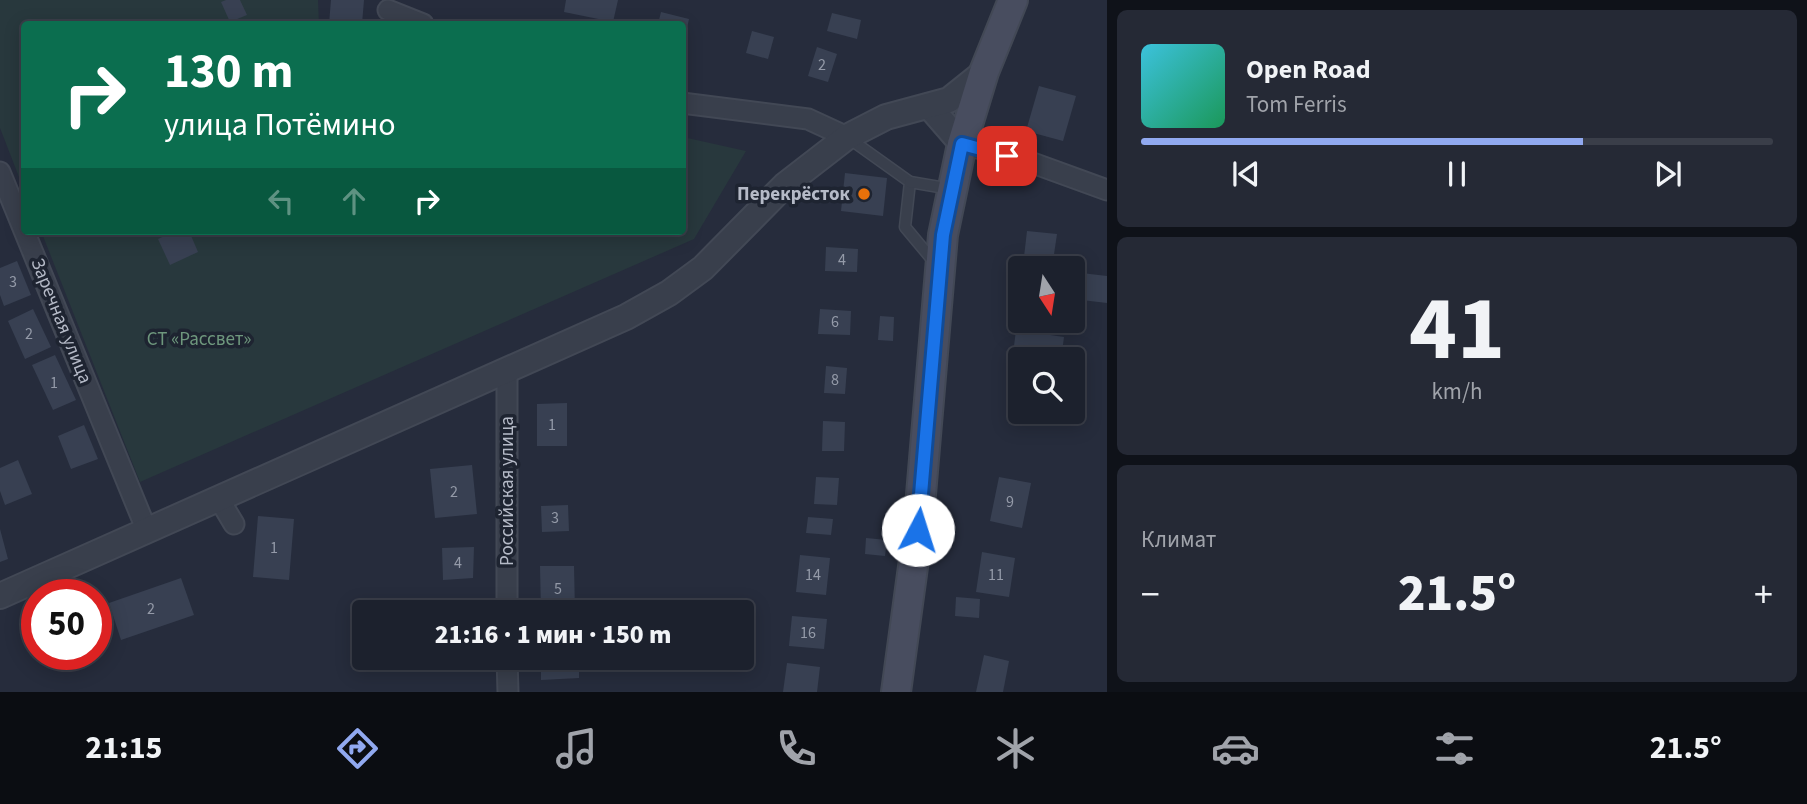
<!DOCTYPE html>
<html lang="ru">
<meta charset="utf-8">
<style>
:root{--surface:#1c212d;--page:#252935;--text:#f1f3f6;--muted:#a0a3aa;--line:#3a3e49;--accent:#91a9f0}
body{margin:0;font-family:"Source Sans 3",sans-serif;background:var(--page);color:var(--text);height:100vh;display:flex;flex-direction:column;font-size:26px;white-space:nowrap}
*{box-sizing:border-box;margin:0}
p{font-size:23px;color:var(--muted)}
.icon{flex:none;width:38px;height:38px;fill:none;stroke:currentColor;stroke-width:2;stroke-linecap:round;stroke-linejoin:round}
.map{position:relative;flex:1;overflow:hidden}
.drawer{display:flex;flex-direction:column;gap:10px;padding:10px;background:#0f1219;width:700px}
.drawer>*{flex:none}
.guide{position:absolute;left:21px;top:21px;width:665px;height:214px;border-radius:7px;box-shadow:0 4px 18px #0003,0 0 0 2px var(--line);background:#0b6e4f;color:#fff;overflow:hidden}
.needle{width:46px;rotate:168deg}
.buttons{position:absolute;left:1008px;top:256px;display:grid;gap:14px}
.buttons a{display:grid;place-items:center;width:77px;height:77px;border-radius:7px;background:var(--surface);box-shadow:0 4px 18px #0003,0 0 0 2px var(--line);font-size:35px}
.speed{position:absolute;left:21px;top:579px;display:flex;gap:14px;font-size:35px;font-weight:700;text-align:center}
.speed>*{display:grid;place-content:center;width:91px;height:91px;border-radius:50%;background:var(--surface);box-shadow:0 4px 18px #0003,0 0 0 2px var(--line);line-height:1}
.speed .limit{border:10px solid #d22;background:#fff;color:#111}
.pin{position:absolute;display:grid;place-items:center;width:60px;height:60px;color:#fff;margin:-30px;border-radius:14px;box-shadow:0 4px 10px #0006}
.me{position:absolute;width:77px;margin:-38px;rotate:5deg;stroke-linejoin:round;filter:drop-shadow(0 0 5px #0008)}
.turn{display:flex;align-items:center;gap:24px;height:147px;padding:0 28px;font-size:32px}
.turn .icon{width:91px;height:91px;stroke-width:2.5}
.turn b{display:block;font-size:49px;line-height:60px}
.lanes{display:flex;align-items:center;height:66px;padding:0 28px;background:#0003;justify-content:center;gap:35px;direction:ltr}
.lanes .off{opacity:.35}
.big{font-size:52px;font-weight:800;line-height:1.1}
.drawer .widget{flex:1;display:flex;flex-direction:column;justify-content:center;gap:10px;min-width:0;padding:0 24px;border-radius:10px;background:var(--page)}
.drawer .dial{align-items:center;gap:0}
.dial b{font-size:91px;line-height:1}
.song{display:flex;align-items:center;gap:21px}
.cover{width:84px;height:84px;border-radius:10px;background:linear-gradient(135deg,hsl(190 70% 55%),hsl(150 70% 35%))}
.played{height:7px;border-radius:4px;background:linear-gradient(90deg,var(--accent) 70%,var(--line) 70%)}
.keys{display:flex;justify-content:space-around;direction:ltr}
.heat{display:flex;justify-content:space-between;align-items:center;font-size:38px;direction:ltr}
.trip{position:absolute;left:352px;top:600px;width:402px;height:70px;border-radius:7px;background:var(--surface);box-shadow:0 4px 18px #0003,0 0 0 2px var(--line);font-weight:800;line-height:70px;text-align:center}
.menu{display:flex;height:112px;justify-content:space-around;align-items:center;background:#0b0d12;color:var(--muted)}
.menu .icon{width:49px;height:49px}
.menu .current{color:var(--accent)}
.menu b{font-size:32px;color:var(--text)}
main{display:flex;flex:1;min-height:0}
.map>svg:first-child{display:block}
</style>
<main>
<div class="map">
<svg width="1107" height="692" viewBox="0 0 1107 692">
<rect width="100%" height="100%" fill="#262c3c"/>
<g fill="#28383d">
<polygon points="0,0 318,0 319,24 24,24 24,190 0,128"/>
<polygon points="683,137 746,151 694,239 140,482 41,231 682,231"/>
</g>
<g fill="#384052">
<polygon points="226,0 240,0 247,15 230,22 221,2"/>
<polygon points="331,0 364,0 362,24 329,24"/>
<polygon points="566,0 618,0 613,22 564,12"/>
<polygon points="661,12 689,19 684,42 682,24 658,24"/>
<polygon points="832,13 861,20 857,39 827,31"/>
<polygon points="752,31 774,37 768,59 746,53"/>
<polygon points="817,47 837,54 828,82 808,76"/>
<polygon points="1039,86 1076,96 1063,141 1026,131"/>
<polygon points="845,173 887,178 883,216 841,211"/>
<polygon points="175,231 189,231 198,252 170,265 158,239"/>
<polygon points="1027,231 1057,234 1053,261 1024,257"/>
<polygon points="826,247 858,249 857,272 825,271"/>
<polygon points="17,261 31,295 4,306 0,295 0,268"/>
<polygon points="1073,272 1107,276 1107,303 1073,299"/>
<polygon points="33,309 51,347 25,359 8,321"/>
<polygon points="820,309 851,311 850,335 818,334"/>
<polygon points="880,316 894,317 893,341 878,340"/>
<polygon points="1016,330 1064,337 1061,359 1012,362"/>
<polygon points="55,355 76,400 53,410 32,365"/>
<polygon points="826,366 847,368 845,394 824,393"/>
<polygon points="1011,385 1020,386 1020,411 1028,411 1026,421 1007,417"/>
<polygon points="567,403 567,446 537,446 537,404"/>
<polygon points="823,421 845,422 844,451 822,451"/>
<polygon points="84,425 98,459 71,469 58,436"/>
<polygon points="18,460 32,494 5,505 0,491 0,468"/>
<polygon points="472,465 477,514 435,518 430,469"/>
<polygon points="816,477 839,478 837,505 814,504"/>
<polygon points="999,477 1031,483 1022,528 990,521"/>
<polygon points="568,505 569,531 542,532 541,506"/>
<polygon points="258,516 294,519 289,580 253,577"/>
<polygon points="808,517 833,519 831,535 806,533"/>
<polygon points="0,529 8,559 0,562"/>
<polygon points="866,538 887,540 885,556 865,554"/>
<polygon points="474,547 473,578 443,580 442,548"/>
<polygon points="982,552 1015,558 1009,597 976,592"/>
<polygon points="800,555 830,558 826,595 796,592"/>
<polygon points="540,566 574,566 575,612 541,612"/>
<polygon points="181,578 194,615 121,640 109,603"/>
<polygon points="956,597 980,599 979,618 955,616"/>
<polygon points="792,616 827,619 824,649 789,646"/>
<polygon points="984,655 1009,661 1003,692 976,692"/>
<polygon points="541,658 579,658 579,678 541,680"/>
<polygon points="787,663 820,667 817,692 783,692"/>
</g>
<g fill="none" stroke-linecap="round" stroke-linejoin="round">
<defs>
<g id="service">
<polyline points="847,137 910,182 905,227 935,263"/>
<polyline points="910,182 951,189"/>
</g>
<g id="minor">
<polyline points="388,10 423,24"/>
<polyline points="682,103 808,119 847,137"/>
<polyline points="962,144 1030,162 1107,190"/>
<polyline points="0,172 147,531"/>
<polyline points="507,370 507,612"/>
<polyline points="219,499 234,524"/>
<polyline points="507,658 508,692"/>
</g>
<g id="tertiary">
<polyline points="929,106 962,144"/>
<polyline points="0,596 626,317 669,293 703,268 785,185 847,137 886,117 949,100 984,72"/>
</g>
<polyline id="secondary" points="896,692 918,530 943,235 962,144 984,72 1013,0"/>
</defs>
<use href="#service" stroke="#424855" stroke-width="13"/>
<use href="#minor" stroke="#424855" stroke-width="23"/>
<use href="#tertiary" stroke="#424855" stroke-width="28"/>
<use href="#secondary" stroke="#424855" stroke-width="32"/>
<use href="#service" stroke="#393f4c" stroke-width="10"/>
<use href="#minor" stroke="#393f4c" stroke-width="19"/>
<use href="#tertiary" stroke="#393f4c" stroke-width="24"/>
<use href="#secondary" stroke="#484d5f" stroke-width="28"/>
</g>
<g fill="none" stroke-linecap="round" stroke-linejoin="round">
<defs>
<polyline id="route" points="918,530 943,235 962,144 1007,156"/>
</defs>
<use href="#route" stroke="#114b97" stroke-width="18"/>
<use href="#route" stroke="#1a73e8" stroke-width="12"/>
</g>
<circle fill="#e8710a" stroke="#1e2431" stroke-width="2.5" cx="864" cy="194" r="7"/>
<g text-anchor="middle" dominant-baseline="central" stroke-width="7" stroke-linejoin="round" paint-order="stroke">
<g font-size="16" fill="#949aa8">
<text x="822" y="65">2</text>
<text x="842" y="260">4</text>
<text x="13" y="282">3</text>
<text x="835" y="322">6</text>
<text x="29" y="334">2</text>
<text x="835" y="380">8</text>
<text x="54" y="383">1</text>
<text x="552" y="425">1</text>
<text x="454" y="492">2</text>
<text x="1010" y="502">9</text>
<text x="555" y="518">3</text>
<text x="274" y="548">1</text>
<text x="458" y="563">4</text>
<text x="813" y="575">14</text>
<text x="996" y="575">11</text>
<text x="558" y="589">5</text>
<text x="151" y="609">2</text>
<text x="808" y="633">16</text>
</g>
<g font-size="19" font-weight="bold" fill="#b5bac7" stroke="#1e2431" text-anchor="end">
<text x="850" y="194">Перекрёсток</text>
</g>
<g font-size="19" fill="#b5bac7" stroke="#1e2431">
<text transform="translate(61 321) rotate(68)">Заречная улица</text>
<text transform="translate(507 491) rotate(-90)">Российская улица</text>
</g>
<g font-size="19" fill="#6e977d" stroke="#1e2431">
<text x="199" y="339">СТ «Рассвет»</text>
</g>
</g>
</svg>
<div class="buttons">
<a><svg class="needle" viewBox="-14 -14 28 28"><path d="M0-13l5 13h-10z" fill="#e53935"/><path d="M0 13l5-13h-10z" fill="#a0a3aa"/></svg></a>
<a><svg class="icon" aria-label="search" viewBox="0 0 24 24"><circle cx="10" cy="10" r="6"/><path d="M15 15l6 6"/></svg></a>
</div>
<div class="speed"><div class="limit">50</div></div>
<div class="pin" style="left:1007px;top:156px;background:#d93025"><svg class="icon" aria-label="arrive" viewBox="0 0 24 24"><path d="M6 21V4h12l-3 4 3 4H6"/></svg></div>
<svg class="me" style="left:918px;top:530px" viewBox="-20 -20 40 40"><circle r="19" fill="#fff"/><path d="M0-13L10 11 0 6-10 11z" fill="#1a73e8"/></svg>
<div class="trip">21:16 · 1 мин · 150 m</div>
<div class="guide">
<div class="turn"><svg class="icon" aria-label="right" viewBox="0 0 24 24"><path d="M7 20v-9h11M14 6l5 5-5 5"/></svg><div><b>130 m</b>улица Потёмино</div></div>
<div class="lanes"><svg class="icon off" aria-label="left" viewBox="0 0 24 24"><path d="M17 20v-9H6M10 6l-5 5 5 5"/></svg><svg class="icon off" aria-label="ahead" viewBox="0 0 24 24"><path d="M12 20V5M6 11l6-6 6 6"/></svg><svg class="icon" aria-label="right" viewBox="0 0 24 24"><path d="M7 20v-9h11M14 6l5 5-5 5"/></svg></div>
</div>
</div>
<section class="drawer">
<div class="widget">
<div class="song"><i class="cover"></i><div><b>Open Road</b><p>Tom Ferris</p></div></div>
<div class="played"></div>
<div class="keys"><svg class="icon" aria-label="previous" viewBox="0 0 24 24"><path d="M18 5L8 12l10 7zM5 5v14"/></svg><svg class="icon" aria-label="pause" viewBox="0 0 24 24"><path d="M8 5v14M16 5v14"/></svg><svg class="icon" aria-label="next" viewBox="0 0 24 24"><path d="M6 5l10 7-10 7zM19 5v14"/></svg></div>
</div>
<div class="widget dial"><b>41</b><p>km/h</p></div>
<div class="widget"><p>Климат</p>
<div class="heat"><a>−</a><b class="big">21.5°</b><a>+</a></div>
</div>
</section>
</main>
<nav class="menu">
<b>21:15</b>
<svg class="icon current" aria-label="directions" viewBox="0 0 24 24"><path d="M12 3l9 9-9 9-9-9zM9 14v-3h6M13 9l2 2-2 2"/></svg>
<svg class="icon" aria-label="music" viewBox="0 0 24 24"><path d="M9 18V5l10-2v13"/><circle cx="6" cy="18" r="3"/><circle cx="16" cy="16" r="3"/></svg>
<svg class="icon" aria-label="phone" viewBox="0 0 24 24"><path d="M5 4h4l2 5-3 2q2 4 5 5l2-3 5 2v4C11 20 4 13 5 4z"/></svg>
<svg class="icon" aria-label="climate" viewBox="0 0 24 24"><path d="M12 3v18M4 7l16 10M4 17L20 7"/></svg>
<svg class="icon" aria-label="car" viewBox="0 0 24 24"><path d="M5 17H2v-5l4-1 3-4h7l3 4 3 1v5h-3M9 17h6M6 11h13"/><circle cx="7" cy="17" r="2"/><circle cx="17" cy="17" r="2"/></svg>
<svg class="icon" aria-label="filters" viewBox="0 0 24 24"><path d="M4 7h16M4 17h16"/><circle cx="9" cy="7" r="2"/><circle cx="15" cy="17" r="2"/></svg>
<b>21.5°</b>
</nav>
